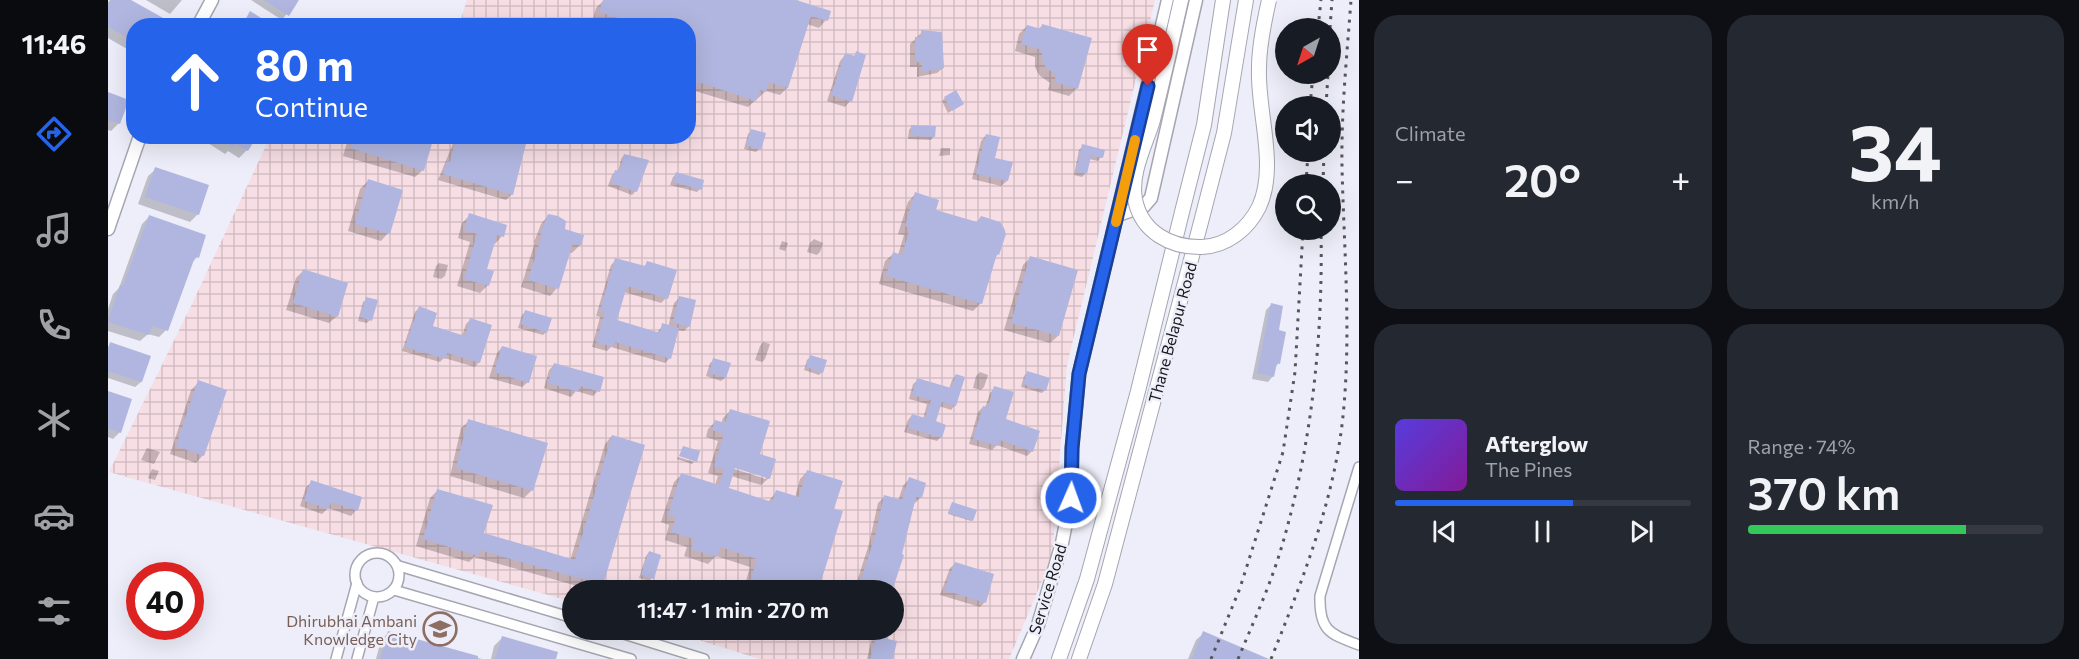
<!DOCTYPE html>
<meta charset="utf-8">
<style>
:root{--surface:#171b24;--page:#242831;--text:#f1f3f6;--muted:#9ea1a6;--line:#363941;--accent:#2563eb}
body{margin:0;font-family:Commissioner,sans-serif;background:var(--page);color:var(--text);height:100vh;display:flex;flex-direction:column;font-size:22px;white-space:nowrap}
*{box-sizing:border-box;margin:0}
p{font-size:20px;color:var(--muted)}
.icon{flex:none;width:33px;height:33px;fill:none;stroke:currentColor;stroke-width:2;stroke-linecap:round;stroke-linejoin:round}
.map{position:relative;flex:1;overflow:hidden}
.side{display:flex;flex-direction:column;gap:15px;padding:15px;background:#0d0f14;width:720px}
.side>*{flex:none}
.top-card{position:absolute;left:18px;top:18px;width:570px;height:126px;border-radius:24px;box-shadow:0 6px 24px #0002;background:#2563eb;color:#fff;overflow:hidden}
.needle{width:39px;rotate:219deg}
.controls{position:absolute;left:1167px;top:18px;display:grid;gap:12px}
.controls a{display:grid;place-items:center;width:66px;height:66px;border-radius:50%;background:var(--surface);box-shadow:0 6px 24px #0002;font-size:30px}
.speed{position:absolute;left:18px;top:562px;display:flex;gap:12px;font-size:30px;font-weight:700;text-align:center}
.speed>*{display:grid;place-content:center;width:78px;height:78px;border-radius:50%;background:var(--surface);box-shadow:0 6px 24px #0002;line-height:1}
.speed .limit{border:9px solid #d22;background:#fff;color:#111}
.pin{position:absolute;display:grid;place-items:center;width:51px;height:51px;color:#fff;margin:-62px -26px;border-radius:50% 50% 50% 0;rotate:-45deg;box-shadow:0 0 6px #0007}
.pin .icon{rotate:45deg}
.me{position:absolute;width:66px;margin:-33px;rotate:2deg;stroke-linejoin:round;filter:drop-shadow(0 0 4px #0008)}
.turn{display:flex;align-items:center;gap:21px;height:126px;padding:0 30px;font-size:27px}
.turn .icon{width:78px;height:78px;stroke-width:2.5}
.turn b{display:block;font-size:42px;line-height:51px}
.big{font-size:45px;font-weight:600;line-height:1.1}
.side .widget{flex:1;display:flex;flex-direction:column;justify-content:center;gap:9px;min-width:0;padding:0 21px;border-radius:24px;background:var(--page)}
.side .dial{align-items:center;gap:0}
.dial b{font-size:78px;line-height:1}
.song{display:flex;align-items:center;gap:18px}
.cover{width:72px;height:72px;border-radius:9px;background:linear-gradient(135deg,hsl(250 70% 55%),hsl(290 70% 35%))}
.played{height:6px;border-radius:3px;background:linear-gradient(90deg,var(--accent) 60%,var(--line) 60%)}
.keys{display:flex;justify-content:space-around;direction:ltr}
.heat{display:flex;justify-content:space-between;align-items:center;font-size:33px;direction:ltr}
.charge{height:9px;border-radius:4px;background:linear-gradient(90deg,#34c759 74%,var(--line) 0)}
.side .tiles{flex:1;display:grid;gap:15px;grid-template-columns:repeat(2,1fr)}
.trip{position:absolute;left:454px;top:580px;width:342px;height:60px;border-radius:30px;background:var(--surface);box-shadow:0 6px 24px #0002;font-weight:600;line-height:60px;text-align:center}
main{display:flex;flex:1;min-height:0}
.dock{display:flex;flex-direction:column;width:108px;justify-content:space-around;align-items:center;background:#090b0e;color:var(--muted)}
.dock .icon{width:42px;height:42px}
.dock .on{color:var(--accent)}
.dock b{font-size:27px;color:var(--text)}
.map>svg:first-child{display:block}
</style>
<main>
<nav class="dock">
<b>11:46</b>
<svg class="icon on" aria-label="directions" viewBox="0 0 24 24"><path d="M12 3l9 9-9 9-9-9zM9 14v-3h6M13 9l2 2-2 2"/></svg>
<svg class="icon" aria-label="music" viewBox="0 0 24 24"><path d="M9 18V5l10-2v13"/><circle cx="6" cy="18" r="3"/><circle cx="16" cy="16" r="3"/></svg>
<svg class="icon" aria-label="phone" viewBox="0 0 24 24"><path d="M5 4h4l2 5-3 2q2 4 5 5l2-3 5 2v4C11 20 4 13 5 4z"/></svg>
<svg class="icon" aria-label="climate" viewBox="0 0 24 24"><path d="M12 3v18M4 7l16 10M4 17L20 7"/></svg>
<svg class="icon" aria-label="car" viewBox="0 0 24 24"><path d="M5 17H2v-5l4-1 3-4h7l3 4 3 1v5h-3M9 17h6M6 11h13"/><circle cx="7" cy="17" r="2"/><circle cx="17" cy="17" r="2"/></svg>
<svg class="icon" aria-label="filters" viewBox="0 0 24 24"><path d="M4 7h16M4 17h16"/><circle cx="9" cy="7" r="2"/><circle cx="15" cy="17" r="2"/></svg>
</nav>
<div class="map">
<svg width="1251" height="659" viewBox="0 0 1251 659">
<defs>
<pattern id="industrial-grid" width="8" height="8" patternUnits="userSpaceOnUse" patternTransform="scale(1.5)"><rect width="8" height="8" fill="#f7dde4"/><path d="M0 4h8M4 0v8" fill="none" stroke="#d3bdc3"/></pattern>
</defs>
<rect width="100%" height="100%" fill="#edeef9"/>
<polygon fill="url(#industrial-grid)" points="359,0 1047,0 959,365 944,557 901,659 652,659 558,630 786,630 786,591 465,591 465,602 1,472 84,304 162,137 580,136 580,26 351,25"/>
<g fill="#0003" fill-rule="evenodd">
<polygon points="2,0 20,0 26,26 26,53 0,38 0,2"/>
<polygon points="38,0 74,0 62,14"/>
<polygon points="143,0 189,0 174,20"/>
<polygon points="496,0 683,0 718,20 711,28 699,24 679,88 672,95 658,91 640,107 587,91 580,99 580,26 505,26 485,19 488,8"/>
<polygon points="919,26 930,29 934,26 969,88 961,96 940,90 942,83 931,75 927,67 927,57 907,51 911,34"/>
<polygon points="814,32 835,68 829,73 809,77 809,67 802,67 802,44"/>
<polygon points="749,53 742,101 737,107 719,101 732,61 737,55 745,57"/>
<polygon points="0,94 11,123 3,131 0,130"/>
<polygon points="837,98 854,104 840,113 834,101"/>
<polygon points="804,126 826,136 823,140 800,139 801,130"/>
<polygon points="644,131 651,149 648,152 636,149 640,134"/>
<polygon points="878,135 886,159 899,181 893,186 864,179 873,141"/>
<polygon points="89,136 147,136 139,150 131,158 120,151 117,154"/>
<polygon points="241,136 310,136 315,170 307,177 235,156"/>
<polygon points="348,136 419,136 404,194 398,200 330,180"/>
<polygon points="975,146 993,157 990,161 981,159 977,174 974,177 966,175 971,150"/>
<polygon points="833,148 842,148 842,155 831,156"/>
<polygon points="516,155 528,191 524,195 500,186 504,175 508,172 510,172 513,159"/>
<polygon points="48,169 90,214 82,222 30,204 40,176"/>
<polygon points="568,174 592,189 589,192 562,185 565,177"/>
<polygon points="260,181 280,233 273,241 240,231 252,189"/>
<polygon points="807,194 826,211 868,223 873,218 890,254 886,258 873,303 865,311 771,284 777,261 785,254 790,255 796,235 790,234 800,202"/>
<polygon points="362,215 394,236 387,244 385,243 377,270 380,285 372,293 349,286 362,242 350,238 354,223"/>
<polygon points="440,216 472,245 464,253 461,252 449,288 442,296 413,287 427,242 426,242 433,224"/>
<polygon points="41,217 89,257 83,264 58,330 51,337 40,334 32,341 0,331 0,309 5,294 11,288 34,224"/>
<polygon points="706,239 715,243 712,252 709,255 699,252 702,243"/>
<polygon points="674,241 680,243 677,251 671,249"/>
<polygon points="922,258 968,271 950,336 942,343 896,330 915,265"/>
<polygon points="508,260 535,267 540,263 558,298 553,303 516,292 507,321 548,334 555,325 560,327 566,303 571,298 581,326 576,331 569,330 562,358 557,363 503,347 499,351 484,347 492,317 488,316 503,265"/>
<polygon points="331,263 340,265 337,276 333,279 325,277 328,266"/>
<polygon points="195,271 229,316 221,323 178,310 188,278"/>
<polygon points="259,299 262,320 259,323 250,321 255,302"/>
<polygon points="1163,305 1169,331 1171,363 1167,367 1165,376 1160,382 1144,379 1158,310"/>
<polygon points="311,308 323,327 354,336 358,324 362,320 371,362 367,367 336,358 332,362 294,351 307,312"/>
<polygon points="417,312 438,332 435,335 410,328 414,315"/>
<polygon points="655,342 662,344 657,359 654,362 647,360 652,346"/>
<polygon points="3,344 41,357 33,382 27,387 0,378 0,347"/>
<polygon points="394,347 420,382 414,387 381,378 389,353"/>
<polygon points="703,356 714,372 711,375 696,370 699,360"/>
<polygon points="606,360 617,378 613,381 598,376 602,363"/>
<polygon points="447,364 490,391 485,396 468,391 463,397 436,388 441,370"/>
<polygon points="872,372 880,375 876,387 873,390 865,388 868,376"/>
<polygon points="919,373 937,390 934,393 913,387 916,376"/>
<polygon points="848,375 847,405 843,410 831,406 826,422 833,437 829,441 796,432 800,420 804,415 815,419 819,404 801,399 805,384 810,380 841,389 844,380"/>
<polygon points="91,382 95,455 88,463 62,454 83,390"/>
<polygon points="887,388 896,420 924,451 919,456 889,445 884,450 861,444 870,412 875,407 877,408 882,393"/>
<polygon points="0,392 12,432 5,439 0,437"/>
<path d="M 622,411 L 650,455 L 661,478 L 653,485 L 623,476 L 619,489 L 660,502 L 668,492 L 687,497 L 692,479 L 700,471 L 725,510 L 709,591 L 635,591 L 642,567 L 608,556 L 600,564 L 576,556 L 579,547 L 557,540 L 561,525 L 553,522 L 566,482 L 573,475 L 607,485 L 610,476 L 600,473 L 610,441 L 598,437 L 600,429 L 607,422 L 613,424 L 615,418 ZM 621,464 L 658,476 L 658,479 L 620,467 Z"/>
<polygon points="361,421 424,490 416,498 342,476 353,428"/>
<polygon points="504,436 494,584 487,591 366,557 361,562 308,546 322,498 330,490 374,534 462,561 497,444"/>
<polygon points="39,448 52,452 46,464 33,460"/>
<polygon points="570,457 586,462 584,464 569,459"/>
<polygon points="44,469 51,471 47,480 40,478"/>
<polygon points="801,479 812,498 806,504 783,591 746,591 761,544 770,503 776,497 790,501 795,486"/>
<polygon points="204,482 248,510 243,516 220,508 214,514 192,506 198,487"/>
<polygon points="843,505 864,520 863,521 840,514"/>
<polygon points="541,552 544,578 541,581 531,578 538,556"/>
<polygon points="847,564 884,575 876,603 872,607 832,595 842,568"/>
<polygon points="770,632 778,640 783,659 759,659 764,638"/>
<polygon points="280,633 374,659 268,659 273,640"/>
<polygon points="1096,633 1148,659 1080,659 1088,640"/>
<polygon points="394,638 447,659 383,659 386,646"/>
</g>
<g fill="#b1b6e0">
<polygon points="3,0 23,0 57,19 53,26 26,26 26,41 0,27 0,6"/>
<polygon points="156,0 191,0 181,16"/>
<polygon points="495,0 688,0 723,11 720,21 703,16 680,88 661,82 658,92 652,90 648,101 590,82 587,94 580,92 580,26 535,26 491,12"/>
<polygon points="142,11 166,26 134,26"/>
<polygon points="934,24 984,38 970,89 946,82 948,75 938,68 934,59 934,50 913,44 919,25 933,29"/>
<polygon points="813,30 834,32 836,68 814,72 814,62 807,62 807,37 813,37"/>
<polygon points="748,51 758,55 744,102 723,95 737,53 747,56"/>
<polygon points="848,90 856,104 844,111 836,97"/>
<polygon points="0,92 21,100 12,124 0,120"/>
<polygon points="803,125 828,126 827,137 803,136"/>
<polygon points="643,129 658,133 653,150 638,145"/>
<polygon points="878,134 892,137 887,158 905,162 900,181 868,174"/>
<polygon points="108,136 149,136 140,151 128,144 125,147"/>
<polygon points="246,136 315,136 325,140 316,171 242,148"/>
<polygon points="349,136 420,136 405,195 335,174 339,161 342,162"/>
<polygon points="974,144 997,150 995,158 983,156 979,174 968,172"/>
<polygon points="516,154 541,160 529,192 503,183 507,170 512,171"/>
<polygon points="47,167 101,185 91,215 37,197"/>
<polygon points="568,172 596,180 594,190 565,182"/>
<polygon points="260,179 295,190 282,234 247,224"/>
<polygon points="807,192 831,200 828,210 869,222 873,216 892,222 896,228 898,234 891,255 889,254 874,304 778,276 785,252 794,255 802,228 797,226"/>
<polygon points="361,213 399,225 396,237 389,235 379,269 386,271 381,286 356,279 369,234 356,230"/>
<polygon points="440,214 450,216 458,221 457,229 476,235 473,246 465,243 451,289 420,280 434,235 432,234"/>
<polygon points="41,215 98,235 91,258 87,257 60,331 44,326 41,335 0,322 0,320 12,285 15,286"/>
<polygon points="922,256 970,270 951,336 903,323"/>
<polygon points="507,258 537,266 539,261 569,270 560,299 519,286 509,320 552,333 554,323 571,328 563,359 507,342 505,347 488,342 497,312 492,311"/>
<polygon points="195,269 240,283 230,317 185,303"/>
<polygon points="571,296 588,300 582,327 565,323"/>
<polygon points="258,297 270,300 264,321 252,317"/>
<polygon points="1163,303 1175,306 1171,330 1178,332 1172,364 1169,363 1166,377 1149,373"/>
<polygon points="311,306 329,313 325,326 357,336 362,318 384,325 372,363 339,353 338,359 297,347"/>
<polygon points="417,310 444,318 439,333 413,324"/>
<polygon points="2,342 43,356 34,382 0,371 0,349"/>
<polygon points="394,346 429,356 421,383 386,372"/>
<polygon points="702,355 719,360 715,373 698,367"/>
<polygon points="605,358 623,363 618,378 601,373"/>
<polygon points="446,363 496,377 492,392 472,386 470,392 440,383"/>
<polygon points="919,371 942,378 938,391 915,384"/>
<polygon points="848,374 857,377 848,406 834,402 828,421 838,425 834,438 800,428 804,414 817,418 823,400 804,395 809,378 843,388"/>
<polygon points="90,380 119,390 96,456 68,446"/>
<polygon points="886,386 906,392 898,419 932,431 925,452 892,440 890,446 865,439 875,406 880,407"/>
<polygon points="0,391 24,399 13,433 0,428"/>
<polygon points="622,409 662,421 652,454 668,459 662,479 627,468 621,488 664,502 668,490 691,497 699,470 735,481 726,509 735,511 710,591 639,591 649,559 612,547 609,557 583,549 586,539 563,532 568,517 560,515 573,473 611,485 616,469 606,466 616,434 604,430 607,420 617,423"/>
<polygon points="360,419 440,443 425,491 348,468"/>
<polygon points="504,435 537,445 495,585 371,550 370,556 315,539 329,489 385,505 376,533 467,560"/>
<polygon points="575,446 592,451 589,462 571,456"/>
<polygon points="801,477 818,483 814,498 808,497 794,554 796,555 784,591 759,591 750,588 767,537 776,495 794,500"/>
<polygon points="203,480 254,497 250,511 223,502 221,509 196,501"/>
<polygon points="844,502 869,510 865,521 840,513"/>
<polygon points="541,551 553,555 546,579 533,575"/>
<polygon points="847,562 886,574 878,603 836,590"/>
<polygon points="770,630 781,634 780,639 789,641 785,659 762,659"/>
<polygon points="280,631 370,656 370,659 272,659"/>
<polygon points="1095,631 1161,659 1084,659"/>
<polygon points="394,636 450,652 448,659 387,659"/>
</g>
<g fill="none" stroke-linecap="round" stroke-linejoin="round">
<defs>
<g id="street">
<path d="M 1251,467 L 1212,596 C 1211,631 1222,634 1251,645"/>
<circle cx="269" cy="575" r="22"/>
<polyline points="291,566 465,618"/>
<polyline points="286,590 523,659"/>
<polyline points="503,630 596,659"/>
<polyline points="228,659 249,583"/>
<polyline points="249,659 266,597"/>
</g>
<g id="secondary">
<polyline points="90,26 104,0"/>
<polyline points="1010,215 1036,206 1043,198 1088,0"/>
<polyline points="0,229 32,136"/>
<polyline points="915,659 930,625 954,543 963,498 964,448 971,374 1060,0"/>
</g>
<g id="primary">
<polyline points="951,659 979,579 1030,391 1074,212 1096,125 1115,0"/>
<polyline points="971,659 997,584 1093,222 1116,133 1138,0"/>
</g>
</defs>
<use href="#street" stroke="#a5a6b1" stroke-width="12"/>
<use href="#secondary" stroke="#a5a6b1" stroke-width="15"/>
<use href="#primary" stroke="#a5a6b1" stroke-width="16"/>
<use href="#street" stroke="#fff" stroke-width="9"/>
<use href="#secondary" stroke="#fff" stroke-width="12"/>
<use href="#primary" stroke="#fff" stroke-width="14"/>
<g stroke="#55565c" stroke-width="3" stroke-dasharray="3 6" stroke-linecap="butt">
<polyline points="1210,28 1213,0"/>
<polyline points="1222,28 1224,0"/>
<polyline points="1202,106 1205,74"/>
<polyline points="1218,106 1220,74"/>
<polyline points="1198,184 1200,152"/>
<polyline points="1215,184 1216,152"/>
<polyline points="1103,659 1132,588 1175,452 1187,372 1195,230"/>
<path d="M 1130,659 C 1145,623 1162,586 1173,549 C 1204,445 1215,337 1213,230"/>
<path d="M 1163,659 C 1193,584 1224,506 1234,425 C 1244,340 1236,253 1234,167 C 1233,112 1239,55 1243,0"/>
</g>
<defs>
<path id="primary-bridge" d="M 1073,0 C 1064,40 1055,80 1045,120 C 1038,144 1022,173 1027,199 C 1033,232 1063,248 1094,247 C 1119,246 1140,229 1151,207 C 1170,166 1149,111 1151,68 C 1151,45 1156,22 1161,0"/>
</defs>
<use href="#primary-bridge" stroke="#a5a6b1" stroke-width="16" stroke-linecap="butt"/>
<use href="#primary-bridge" stroke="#fff" stroke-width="14"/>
</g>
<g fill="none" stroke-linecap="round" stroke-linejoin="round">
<defs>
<polyline id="route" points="963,498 964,448 971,374 1040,86"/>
</defs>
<use href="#route" stroke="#184099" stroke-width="15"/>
<use href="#route" stroke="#2563eb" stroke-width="10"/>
<polyline stroke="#f59e0b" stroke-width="10" points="1008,222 1027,140"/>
</g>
<defs>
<symbol id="university-ring" viewBox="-11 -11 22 22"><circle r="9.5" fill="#edeef9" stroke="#8d6e63" stroke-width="1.5"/><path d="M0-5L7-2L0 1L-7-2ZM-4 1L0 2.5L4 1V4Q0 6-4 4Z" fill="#8d6e63"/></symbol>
</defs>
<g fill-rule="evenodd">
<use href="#university-ring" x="313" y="610" width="38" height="38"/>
</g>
<g text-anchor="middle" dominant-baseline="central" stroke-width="5" stroke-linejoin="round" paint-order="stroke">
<g font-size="16" fill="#18191d" stroke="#edeef9">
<text transform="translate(1064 332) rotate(-75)">Thane Belapur Road</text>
<text transform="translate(939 589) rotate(-73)">Service Road</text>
</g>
<g font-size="16" fill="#785e54" stroke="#edeef9" text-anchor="end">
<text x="309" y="620">Dhirubhai Ambani<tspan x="309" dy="18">Knowledge City</tspan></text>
</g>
</g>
</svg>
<div class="controls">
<a><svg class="needle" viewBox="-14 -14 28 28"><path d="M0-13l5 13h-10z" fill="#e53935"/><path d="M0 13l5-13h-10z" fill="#9ea1a6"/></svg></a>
<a><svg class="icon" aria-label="sound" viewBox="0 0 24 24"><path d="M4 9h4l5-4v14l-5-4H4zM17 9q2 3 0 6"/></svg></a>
<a><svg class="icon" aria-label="search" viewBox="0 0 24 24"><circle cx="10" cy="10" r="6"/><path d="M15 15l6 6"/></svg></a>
</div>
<div class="speed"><div class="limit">40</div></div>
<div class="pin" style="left:1040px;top:86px;background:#d93025"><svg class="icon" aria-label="arrive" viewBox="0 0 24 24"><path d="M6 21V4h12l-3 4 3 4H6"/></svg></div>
<svg class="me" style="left:963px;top:498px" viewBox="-20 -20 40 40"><circle r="17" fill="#2563eb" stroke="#fff" stroke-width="3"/><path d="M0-11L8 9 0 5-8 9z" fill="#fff"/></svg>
<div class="trip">11:47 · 1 min · 270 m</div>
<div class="top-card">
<div class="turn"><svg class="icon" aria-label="ahead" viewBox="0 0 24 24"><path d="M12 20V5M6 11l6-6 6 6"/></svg><div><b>80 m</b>Continue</div></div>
</div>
</div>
<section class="side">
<div class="tiles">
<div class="widget"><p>Climate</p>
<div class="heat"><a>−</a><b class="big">20°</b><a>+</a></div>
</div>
<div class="widget dial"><b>34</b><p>km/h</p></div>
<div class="widget">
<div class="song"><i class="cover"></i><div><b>Afterglow</b><p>The Pines</p></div></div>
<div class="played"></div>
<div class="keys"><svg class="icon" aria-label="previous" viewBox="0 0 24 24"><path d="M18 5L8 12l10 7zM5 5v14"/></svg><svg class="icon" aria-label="pause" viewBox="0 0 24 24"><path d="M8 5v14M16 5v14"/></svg><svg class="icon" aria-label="next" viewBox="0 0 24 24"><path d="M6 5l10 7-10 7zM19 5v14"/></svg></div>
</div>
<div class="widget"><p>Range · 74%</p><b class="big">370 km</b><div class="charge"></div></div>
</div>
</section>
</main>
